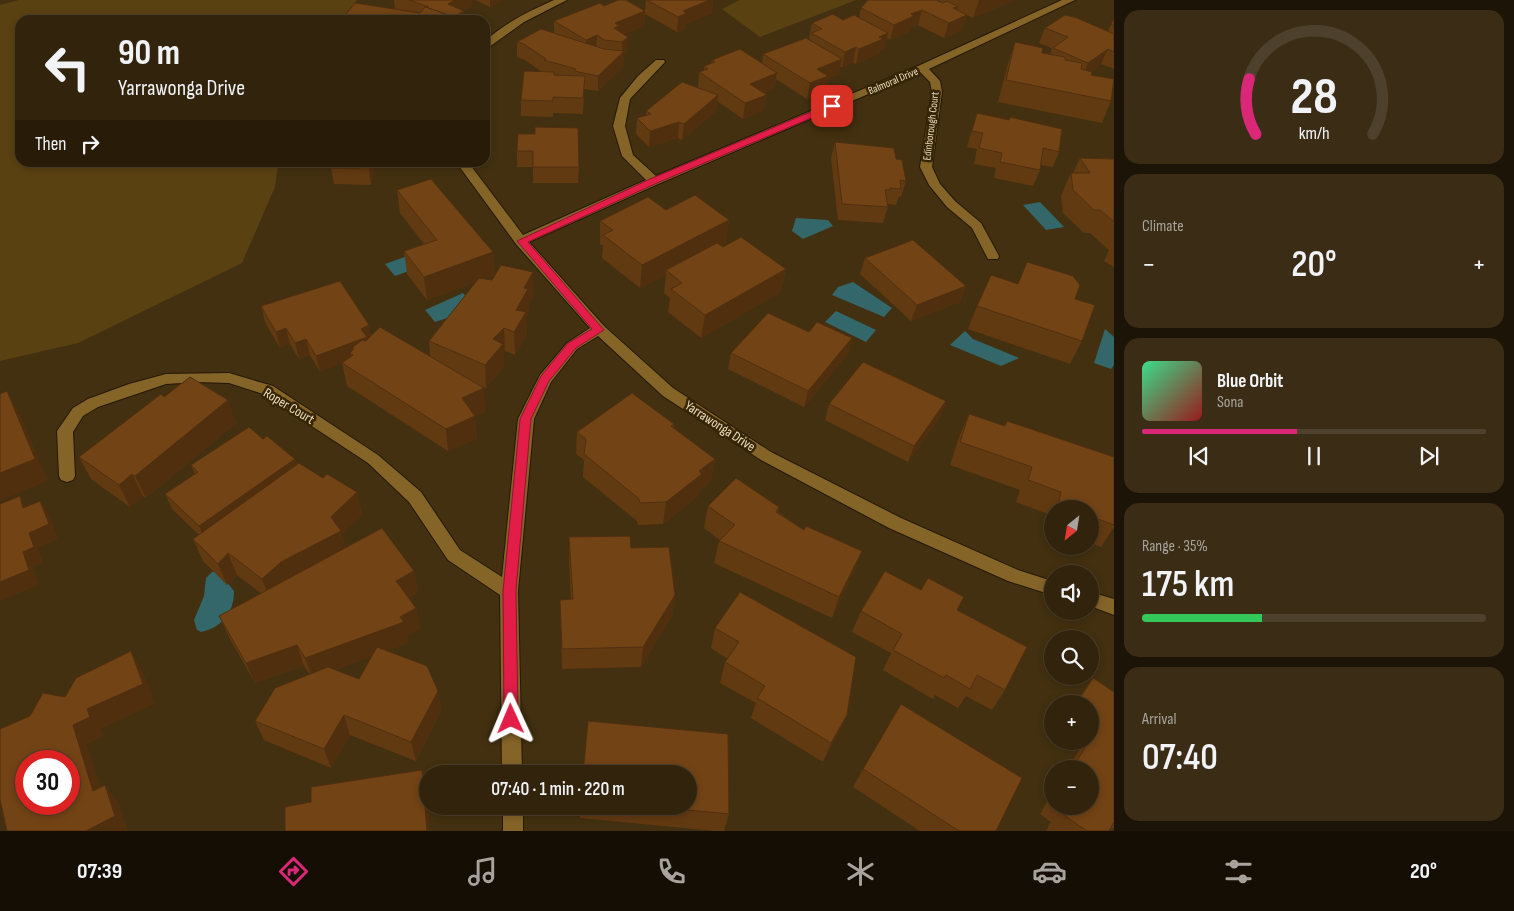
<!DOCTYPE html>
<meta charset="utf-8">
<style>
:root{--surface:#32240c;--page:#3a2c15;--text:#f1f3f6;--muted:#a8a49d;--line:#4d412d;--accent:#db2777}
body{margin:0;font-family:"Sofia Sans Condensed",sans-serif;background:var(--page);color:var(--text);height:100vh;display:flex;flex-direction:column;font-size:19px;white-space:nowrap}
*{box-sizing:border-box;margin:0}
p{font-size:16px;color:var(--muted)}
.icon{flex:none;width:28px;height:28px;fill:none;stroke:currentColor;stroke-width:2;stroke-linecap:round;stroke-linejoin:round}
.map{position:relative;flex:1;overflow:hidden}
.drawer{display:flex;flex-direction:column;gap:10px;padding:10px;background:#1c1407;width:400px}
.drawer>*{flex:none}
.hud{position:absolute;left:15px;top:15px;width:475px;height:152px;border-radius:15px;box-shadow:0 2px 8px #0003,0 0 0 1px var(--line);background:#32240c;color:var(--text);overflow:hidden}
.needle{width:32px;rotate:210deg}
.buttons{position:absolute;left:1044px;top:500px;display:grid;gap:10px}
.buttons a{display:grid;place-items:center;width:55px;height:55px;border-radius:50%;background:var(--surface);box-shadow:0 2px 8px #0003,0 0 0 1px var(--line);font-size:25px}
.speed{position:absolute;left:15px;top:750px;display:flex;gap:10px;font-size:25px;font-weight:700;text-align:center}
.speed>*{display:grid;place-content:center;width:65px;height:65px;border-radius:50%;background:var(--surface);box-shadow:0 2px 8px #0003,0 0 0 1px var(--line);line-height:1}
.speed .limit{border:8px solid #d22;background:#fff;color:#111}
.pin{position:absolute;display:grid;place-items:center;width:42px;height:42px;color:#fff;margin:-21px;border-radius:10px;box-shadow:0 2px 8px #0006}
.me{position:absolute;width:55px;margin:-28px;rotate:359deg;stroke-linejoin:round;filter:drop-shadow(0 0 4px #0008)}
.turn{display:flex;align-items:center;gap:18px;height:105px;padding:0 20px;font-size:22px}
.turn .icon{width:65px;height:65px;stroke-width:2.5}
.turn b{display:block;font-size:35px;line-height:42px}
.then{display:flex;align-items:center;height:48px;padding:0 20px;background:#0003;gap:10px;font-size:19px}
.big{font-size:38px;font-weight:600;line-height:1.1}
.drawer .tile{flex:1;display:flex;flex-direction:column;justify-content:center;gap:8px;min-width:0;padding:0 18px;border-radius:15px;background:var(--page)}
.drawer .dial{align-items:center;gap:0}
.dial svg{height:130px;overflow:visible;fill:none;stroke:var(--line);stroke-width:7;stroke-linecap:round;text-anchor:middle}
.dial text{fill:var(--text);stroke:none}
.song{display:flex;align-items:center;gap:15px}
.cover{width:60px;height:60px;border-radius:8px;background:linear-gradient(135deg,hsl(150 70% 55%),hsl(0 70% 35%))}
.played{height:5px;border-radius:2px;background:linear-gradient(90deg,var(--accent) 45%,var(--line) 45%)}
.keys{display:flex;justify-content:space-around;direction:ltr}
.heat{display:flex;justify-content:space-between;align-items:center;font-size:28px;direction:ltr}
.charge{height:8px;border-radius:4px;background:linear-gradient(90deg,#34c759 35%,var(--line) 0)}
.trip{position:absolute;left:419px;top:765px;width:278px;height:50px;border-radius:25px;background:var(--surface);box-shadow:0 2px 8px #0003,0 0 0 1px var(--line);font-weight:600;line-height:50px;text-align:center}
.menu{display:flex;height:80px;justify-content:space-around;align-items:center;background:#140e05;color:var(--muted)}
.menu .icon{width:35px;height:35px}
.menu .active{color:var(--accent)}
.menu b{font-size:22px;color:var(--text)}
main{display:flex;flex:1;min-height:0}
.map>svg:first-child{display:block}
</style>
<main>
<div class="map">
<svg width="1114" height="831" viewBox="0 0 1114 831">
<rect width="100%" height="100%" fill="#423010"/>
<g fill="#5a4112">
<polygon points="19,0 357,0 343,20 20,20 20,162 278,163 275,187 242,263 78,343 0,361 0,5"/>
<polygon points="740,0 856,0 760,37 722,9"/>
</g>
<g fill="#33676a">
<polygon points="1040,202 1064,227 1046,230 1023,205"/>
<polygon points="796,218 828,220 833,226 803,239 792,231"/>
<polygon points="424,250 434,262 395,276 385,264"/>
<polygon points="853,282 892,308 884,317 832,295 838,287"/>
<polygon points="463,293 470,302 453,316 435,322 425,310"/>
<polygon points="836,311 876,330 866,342 825,322"/>
<polygon points="1105,329 1114,337 1114,365 1111,369 1094,363"/>
<polygon points="965,331 973,339 1019,358 1001,366 950,345"/>
<path d="M 218,571 L 234,591 C 234,612 223,627 201,632 L 197,630 L 194,620 L 204,596 L 206,578 L 212,572 Z"/>
</g>
<g fill="none" stroke-linecap="round" stroke-linejoin="round">
<defs>
<g id="minor">
<path d="M 554,0 L 567,0 L 524,22 L 485,50 L 485,41 C 505,23 529,11 554,0 Z"/>
<polygon points="1062,0 1075,0 929,69 940,81 942,92 932,167 940,184 955,201 981,223 999,256 998,259 988,259 972,228 947,207 929,185 920,167 932,92 930,82 920,72 658,184 529,242 604,326 673,388 771,452 901,518 1018,570 1052,581 1052,595 1008,581 889,528 761,460 663,396 598,336 577,349 551,382 534,419 518,591 522,774 502,774 500,595 448,560 409,502 368,463 263,394 229,383 197,382 166,384 98,407 83,416 73,432 75,476 73,480 67,482 61,480 59,476 57,431 73,408 88,399 129,384 166,374 229,373 273,386 378,455 421,492 460,550 502,577 518,419 540,375 567,343 590,328 516,244 456,162 468,162 523,235 646,180 622,156 613,126 620,98 638,76 656,60 664,60 665,62 630,99 625,126 633,155 656,176 918,66"/>
<polygon points="1090,592 1114,599 1114,615 1090,606"/>
<rect x="503" y="806" width="20" height="25"/>
</g>
</defs>
<use href="#minor" stroke="#241907" stroke-width="2"/>
<use href="#minor" fill="#856428" fill-rule="evenodd"/>
</g>
<g fill="#623a12" fill-rule="evenodd">
<polygon points="394,0 472,0 472,6 463,11 465,20 395,9"/>
<polygon points="475,0 503,0 490,7"/>
<polygon points="646,0 713,0 712,13 686,24 686,28 677,32 645,14 644,26 624,34 627,52 624,55 623,67 598,91 584,89 583,114 553,113 553,117 521,116 521,100 542,72 525,60 517,57 517,42 554,33 554,21 604,6 645,11"/>
<polygon points="939,0 1014,0 973,18 957,10 967,15 962,30 944,38 918,25 911,28 910,31 890,40 887,38 884,49 880,51 879,54 856,64 853,63 842,67 840,67 839,74 828,79 825,92 807,99 776,79 774,89 764,93 764,110 743,119 717,101 716,111 682,140 678,138 649,147 636,134 637,118 646,115 646,111 698,88 699,72 704,71 704,66 711,64 712,60 762,64 763,54 810,40 810,39 809,38 812,23 859,18 861,8 939,1"/>
<polygon points="1114,18 1114,69 1101,64 1091,72 1091,75 1111,101 1102,123 998,102 1008,64 1015,42 1042,53 1050,54 1052,48 1039,43 1045,28 1108,31"/>
<polygon points="977,113 1059,152 1053,167 1041,165 1040,170 1033,186 994,178 996,168 974,164 977,149 967,147"/>
<polygon points="535,134 579,167 578,183 533,183 533,167 517,167 517,151"/>
<polygon points="835,142 896,159 906,181 901,197 899,196 896,205 887,204 888,207 883,223 838,220 831,158"/>
<polygon points="1080,158 1114,159 1114,267 1104,261 1109,250 1090,233 1084,233 1063,213 1061,196 1071,173 1073,173"/>
<polygon points="332,162 376,162 371,185 334,184 331,168"/>
<polygon points="397,190 493,252 495,275 485,279 534,295 529,304 529,312 526,317 527,335 515,355 505,351 504,352 504,367 486,388 479,385 486,411 475,416 477,439 448,451 347,386 342,363 320,372 310,355 299,359 290,344 280,348 265,322 261,306 369,325 371,336 430,357 429,341 476,282 427,300 407,274 404,251 424,244 400,213"/>
<polygon points="666,210 729,220 726,243 721,245 786,269 781,292 701,338 668,312 670,298 664,293 666,275 640,288 602,258 603,246 600,244 600,221"/>
<polygon points="865,258 966,286 960,302 911,321 860,274"/>
<polygon points="1018,284 1075,299 1082,341 1070,364 968,329 977,306"/>
<polygon points="809,332 852,338 848,354 804,407 728,369 731,353"/>
<polygon points="164,397 236,423 146,498 143,496 130,507 91,479 79,457"/>
<polygon points="946,401 940,417 908,462 825,420 829,404"/>
<polygon points="969,414 1004,426 1007,421 1114,457 1114,527 1101,547 1090,543 1090,509 1052,509 1052,530 1045,527 1048,514 1016,502 1020,490 950,465 959,437"/>
<polygon points="674,424 673,428 715,459 711,481 699,491 698,496 663,524 638,525 637,521 583,477 584,460 576,454 577,432"/>
<path d="M 263,439 L 295,459 L 297,465 L 323,478 L 357,492 L 362,515 L 342,534 L 345,548 L 414,571 L 418,592 L 408,598 L 416,608 L 420,629 L 407,636 L 408,643 L 386,651 L 438,691 L 441,711 L 416,761 L 350,735 L 331,768 L 264,740 L 255,721 L 310,674 L 304,666 L 255,683 L 229,637 L 219,616 L 262,594 L 237,575 L 227,585 L 203,561 L 193,539 L 199,535 L 172,509 L 165,494 L 195,474 L 191,465 ZM 372,656 L 359,679 L 335,670 Z"/>
<polygon points="708,506 779,507 778,512 804,530 862,551 854,572 832,618 714,563 719,541 720,540 704,528"/>
<polygon points="569,537 631,548 675,595 672,616 641,667 562,669 560,600 571,599 569,559"/>
<polygon points="740,592 847,715 838,734 823,762 751,718 756,703 720,683 725,662 728,659 711,648 715,628"/>
<polygon points="958,610 1005,690 992,710 966,696 958,708 935,695 933,699 883,670 891,653 852,632 861,611"/>
<polygon points="1093,678 1114,692 1114,827 1112,829 1110,828 1109,831 1046,831 1051,822 1040,814 1052,793 1052,806 1090,806 1090,769 1067,769 1080,749 1068,741 1090,741 1090,704 1074,704"/>
<polygon points="863,769 996,831 920,831 853,787"/>
<polygon points="581,806 688,806 729,814 724,831 715,831 580,818"/>
</g>
<g fill="#502f0f">
<polygon points="455,0 472,0 472,6 449,19 448,4"/>
<polygon points="490,0 503,0 490,7"/>
<polygon points="710,0 713,0 712,13 686,24 686,28 677,32 678,17 683,11"/>
<polygon points="979,0 1014,0 973,18"/>
<polygon points="958,7 953,21 967,15 962,30 944,38 953,8"/>
<polygon points="922,10 918,25 911,28 910,31 890,40 894,25 911,14"/>
<polygon points="464,11 465,20 447,20"/>
<polygon points="645,11 644,26 619,37 613,41 615,23"/>
<polygon points="446,14 447,20 442,20"/>
<polygon points="888,33 884,49 880,51 879,54 856,64 859,49 879,37"/>
<polygon points="597,35 596,51 586,55 586,40"/>
<polygon points="628,37 627,52 624,55 623,67 598,91 598,76 622,54 622,42"/>
<polygon points="856,47 853,63 842,67 845,52"/>
<polygon points="1108,49 1101,64 1082,78 1088,63"/>
<polygon points="842,59 839,74 828,79 825,92 807,99 810,83 817,69"/>
<polygon points="777,73 774,89 748,99 750,84"/>
<polygon points="718,95 716,111 682,140 684,124"/>
<polygon points="767,95 764,110 743,119 745,103"/>
<polygon points="679,122 678,138 649,147 650,131"/>
<polygon points="370,162 376,162 371,185 369,169"/>
<polygon points="729,220 726,243 669,273 666,270 666,275 640,288 642,265"/>
<polygon points="493,252 495,275 427,300 424,277"/>
<polygon points="786,269 781,292 701,338 705,315"/>
<polygon points="533,272 534,295 529,304 529,312 526,317 527,335 515,355 514,332 516,310 524,288"/>
<polygon points="966,286 960,302 911,321 917,305"/>
<polygon points="369,325 372,342 354,349 352,348 354,359 353,355 350,353 352,360 320,372 316,356 361,329"/>
<polygon points="286,328 290,344 280,348 276,332"/>
<polygon points="504,328 505,351 504,352 504,367 486,388 485,365 493,339"/>
<polygon points="852,338 848,354 804,407 808,391"/>
<polygon points="306,339 310,355 299,359 295,343"/>
<polygon points="484,388 486,411 464,421 462,398"/>
<polygon points="7,391 20,414 48,481 0,501 0,473"/>
<polygon points="228,400 236,423 146,498 135,476"/>
<polygon points="946,401 940,417 908,462 914,446"/>
<polygon points="475,416 477,439 448,451 446,429"/>
<polygon points="295,459 300,475 206,542 199,526"/>
<polygon points="715,459 711,481 699,491 698,496 663,524 666,502 699,471"/>
<polygon points="132,474 143,496 130,507 119,485"/>
<polygon points="357,492 362,515 342,534 346,553 270,600 262,579"/>
<polygon points="20,496 29,512 23,508"/>
<polygon points="40,501 50,516 58,539 38,548 43,562 33,567 39,585 0,601 0,582 23,552 29,533"/>
<polygon points="862,551 854,572 832,618 839,597"/>
<polygon points="228,553 237,575 227,585 218,564"/>
<polygon points="414,571 418,592 401,602 396,581"/>
<polygon points="675,595 672,616 641,667 643,647"/>
<polygon points="416,608 420,629 407,636 408,643 312,678 305,658 400,617"/>
<polygon points="297,645 304,666 255,683 246,663"/>
<polygon points="131,651 143,672 155,704 101,729 104,737 87,744 108,809 93,791 73,725 87,709"/>
<polygon points="438,691 441,711 416,761 411,742"/>
<polygon points="344,715 350,735 331,768 324,749"/>
<polygon points="847,715 838,734 823,762 831,743"/>
<polygon points="422,770 426,789 430,831 427,831"/>
<polygon points="105,785 119,803 128,831 86,831"/>
</g>
<g fill="#724315" stroke="#502f0f" fill-rule="evenodd">
<polygon points="409,0 455,0 448,4 464,11 447,20 446,14 428,8 429,7"/>
<polygon points="618,0 626,0 645,11 615,23 619,26 614,28 628,37 622,42 604,40 597,35 586,40 554,21 600,3 604,6"/>
<polygon points="647,0 710,0 683,11 687,13 678,17"/>
<polygon points="868,0 936,0 943,3 947,1 958,7 953,8 967,15 949,23 922,10 911,14 914,16 894,25 861,8"/>
<polygon points="355,3 420,13 425,7 446,14 442,20 341,20"/>
<polygon points="833,14 843,20 854,15 888,33 879,37 883,39 859,49 856,47 845,52 811,33 822,29 812,23"/>
<polygon points="1065,15 1077,18 1114,34 1114,52 1108,49 1088,63 1053,48 1068,37 1045,28"/>
<polygon points="1114,18 1114,26 1111,24"/>
<polygon points="541,29 604,49 624,51 598,76 574,71 576,69 544,60 546,59 524,44 517,42"/>
<polygon points="806,38 842,59 817,69 828,76 810,83 763,54"/>
<polygon points="1015,42 1043,48 1042,53 1065,57 1065,60 1082,63 1081,69 1092,72 1091,75 1114,79 1111,101 1006,80"/>
<polygon points="740,49 777,73 750,84 767,95 745,103 699,72 708,69 704,66 715,62 712,60"/>
<polygon points="524,71 554,72 554,75 585,76 583,98 553,97 553,101 521,100"/>
<polygon points="682,82 718,95 684,124 679,122 650,131 637,118 651,114 646,111"/>
<polygon points="977,113 1009,120 1010,117 1062,129 1059,152 1043,148 1040,170 1000,162 1002,153 979,148 983,133 972,131"/>
<polygon points="535,127 578,128 579,167 533,167 533,151 517,151 518,134 535,134"/>
<polygon points="835,142 894,148 896,159 902,160 906,181 900,180 901,189 890,188 890,190 885,190 888,207 842,204"/>
<polygon points="1080,158 1114,159 1114,222 1100,210 1094,210 1073,190 1071,173 1090,173"/>
<polygon points="332,162 370,162 369,169 331,168"/>
<polygon points="431,179 493,252 424,277 404,251 437,240 397,190"/>
<polygon points="695,195 729,220 642,265 603,235 613,230 600,221 648,197 666,210"/>
<polygon points="741,237 786,269 705,315 671,289 682,283 666,270 717,243 723,247"/>
<polygon points="913,240 966,286 917,305 865,258"/>
<polygon points="1027,262 1073,276 1080,285 1075,299 1095,305 1082,341 977,306 991,275 1018,284"/>
<polygon points="501,265 533,272 524,288 528,289 516,310 526,312 514,332 504,328 493,339 503,344 485,365 429,341 479,278 492,280"/>
<polygon points="340,281 369,325 361,329 367,337 316,356 306,339 295,343 286,328 276,332 261,306"/>
<polygon points="768,313 809,332 817,322 852,338 808,391 731,353"/>
<polygon points="380,327 484,388 462,398 475,416 446,429 342,363 353,355 350,353 354,349 352,348 362,340 366,341"/>
<polygon points="863,362 946,401 914,446 829,404"/>
<polygon points="190,377 228,400 135,476 132,474 119,485 79,457 161,394 164,397"/>
<polygon points="7,391 35,459 0,473 0,394"/>
<polygon points="632,393 674,424 671,426 715,459 699,471 702,474 666,502 640,503 639,499 584,454 586,439 577,432"/>
<polygon points="969,414 1005,426 1007,421 1114,457 1114,525 1090,516 1090,509 1069,509 1058,505 1061,492 1028,480 1032,467 960,442"/>
<polygon points="249,427 263,439 267,436 295,459 199,526 165,494 198,472 191,465"/>
<polygon points="299,463 323,478 327,474 357,492 331,517 341,531 281,562 262,579 228,553 218,564 193,539"/>
<polygon points="736,478 779,507 776,512 804,530 806,526 862,551 839,597 719,541 735,525 708,506"/>
<polygon points="20,496 23,508 40,501 49,524 29,533 34,547 23,552 29,570 0,582 0,504"/>
<polygon points="382,528 414,571 396,581 416,608 400,617 404,622 305,658 297,645 246,663 219,616"/>
<polygon points="630,536 631,548 669,547 675,595 643,647 562,649 560,600 573,599 569,537"/>
<polygon points="885,571 921,590 928,578 964,597 957,610 1027,647 1005,690 977,675 970,689 946,675 944,678 893,650 902,634 861,611"/>
<polygon points="740,592 856,657 847,715 831,743 757,698 765,686 725,662 739,642 715,628"/>
<polygon points="377,647 427,666 438,691 411,742 344,715 324,749 255,721 275,688 328,667 359,679"/>
<path d="M 131,651 L 143,684 L 87,709 L 90,717 L 73,725 L 93,791 L 105,785 L 115,816 L 86,831 L 7,831 L 0,800 L 0,729 L 30,716 L 43,693 L 65,697 L 76,678 ZM 26,761 L 69,761 L 69,804 L 26,804 Z"/>
<polygon points="1093,678 1114,692 1114,822 1109,831 1087,831 1061,813 1066,806 1090,806 1090,769 1072,769 1089,741 1090,741 1090,739 1096,729 1090,726 1090,704 1076,704"/>
<polygon points="901,704 1022,778 996,831 959,831 863,769"/>
<polygon points="588,721 728,734 729,814 647,806 688,806 688,774 583,774"/>
<polygon points="422,770 427,831 285,831 285,807 311,802 311,787"/>
</g>
<polygon fill="#e11d48" stroke="#92132f" points="832,103 837,106 835,108 657,183 528,242 604,330 576,348 549,381 531,419 516,591 518,719 516,724 511,726 506,724 504,719 503,591 520,419 541,376 568,343 592,329 517,241 650,179"/>
<g text-anchor="middle" dominant-baseline="central" stroke-width="5" stroke-linejoin="round" paint-order="stroke">
<g font-size="11" fill="#efddbf" stroke="#372605">
<text transform="translate(893 81) rotate(-23)">Balmoral Drive</text>
<text transform="translate(931 126) rotate(-83)">Edinborough Court</text>
</g>
<g font-size="14" fill="#efddbf" stroke="#372605">
<text transform="translate(289 406) rotate(31)">Roper Court</text>
<text transform="translate(720 426) rotate(33)">Yarrawonga Drive</text>
</g>
</g>
</svg>
<div class="buttons">
<a><svg class="needle" viewBox="-14 -14 28 28"><path d="M0-13l5 13h-10z" fill="#e53935"/><path d="M0 13l5-13h-10z" fill="#a8a49d"/></svg></a>
<a><svg class="icon" aria-label="sound" viewBox="0 0 24 24"><path d="M4 9h4l5-4v14l-5-4H4zM17 9q2 3 0 6"/></svg></a>
<a><svg class="icon" aria-label="search" viewBox="0 0 24 24"><circle cx="10" cy="10" r="6"/><path d="M15 15l6 6"/></svg></a>
<a>+</a>
<a>−</a>
</div>
<div class="speed"><div class="limit">30</div></div>
<div class="pin" style="left:832px;top:106px;background:#d93025"><svg class="icon" aria-label="arrive" viewBox="0 0 24 24"><path d="M6 21V4h12l-3 4 3 4H6"/></svg></div>
<svg class="me" style="left:511px;top:719px" viewBox="-20 -20 40 40"><path d="M0-17L14 15 0 8-14 15z" fill="#e11d48" stroke="#fff" stroke-width="4"/></svg>
<div class="trip">07:40 · 1 min · 220 m</div>
<div class="hud">
<div class="turn"><svg class="icon" aria-label="left" viewBox="0 0 24 24"><path d="M17 20v-9H6M10 6l-5 5 5 5"/></svg><div><b>90 m</b>Yarrawonga Drive</div></div>
<div class="then">Then<svg class="icon" aria-label="right" viewBox="0 0 24 24"><path d="M7 20v-9h11M14 6l5 5-5 5"/></svg></div>
</div>
</div>
<section class="drawer">
<div class="tile dial"><svg viewBox="0 0 100 80">
<path d="M14 69A42 42 0 1 1 86 69"/>
<path d="M14 69A42 42 0 0 1 10 35" stroke="#db2777"/>
<text x="50" y="56" font-size="32" font-weight="700">28</text>
<text x="50" y="72" font-size="11">km/h</text>
</svg></div>
<div class="tile"><p>Climate</p>
<div class="heat"><a>−</a><b class="big">20°</b><a>+</a></div>
</div>
<div class="tile">
<div class="song"><i class="cover"></i><div><b>Blue Orbit</b><p>Sona</p></div></div>
<div class="played"></div>
<div class="keys"><svg class="icon" aria-label="previous" viewBox="0 0 24 24"><path d="M18 5L8 12l10 7zM5 5v14"/></svg><svg class="icon" aria-label="pause" viewBox="0 0 24 24"><path d="M8 5v14M16 5v14"/></svg><svg class="icon" aria-label="next" viewBox="0 0 24 24"><path d="M6 5l10 7-10 7zM19 5v14"/></svg></div>
</div>
<div class="tile"><p>Range · 35%</p><b class="big">175 km</b><div class="charge"></div></div>
<div class="tile"><p>Arrival</p><b class="big">07:40</b></div>
</section>
</main>
<nav class="menu">
<b>07:39</b>
<svg class="icon active" aria-label="directions" viewBox="0 0 24 24"><path d="M12 3l9 9-9 9-9-9zM9 14v-3h6M13 9l2 2-2 2"/></svg>
<svg class="icon" aria-label="music" viewBox="0 0 24 24"><path d="M9 18V5l10-2v13"/><circle cx="6" cy="18" r="3"/><circle cx="16" cy="16" r="3"/></svg>
<svg class="icon" aria-label="phone" viewBox="0 0 24 24"><path d="M5 4h4l2 5-3 2q2 4 5 5l2-3 5 2v4C11 20 4 13 5 4z"/></svg>
<svg class="icon" aria-label="climate" viewBox="0 0 24 24"><path d="M12 3v18M4 7l16 10M4 17L20 7"/></svg>
<svg class="icon" aria-label="car" viewBox="0 0 24 24"><path d="M5 17H2v-5l4-1 3-4h7l3 4 3 1v5h-3M9 17h6M6 11h13"/><circle cx="7" cy="17" r="2"/><circle cx="17" cy="17" r="2"/></svg>
<svg class="icon" aria-label="filters" viewBox="0 0 24 24"><path d="M4 7h16M4 17h16"/><circle cx="9" cy="7" r="2"/><circle cx="15" cy="17" r="2"/></svg>
<b>20°</b>
</nav>
